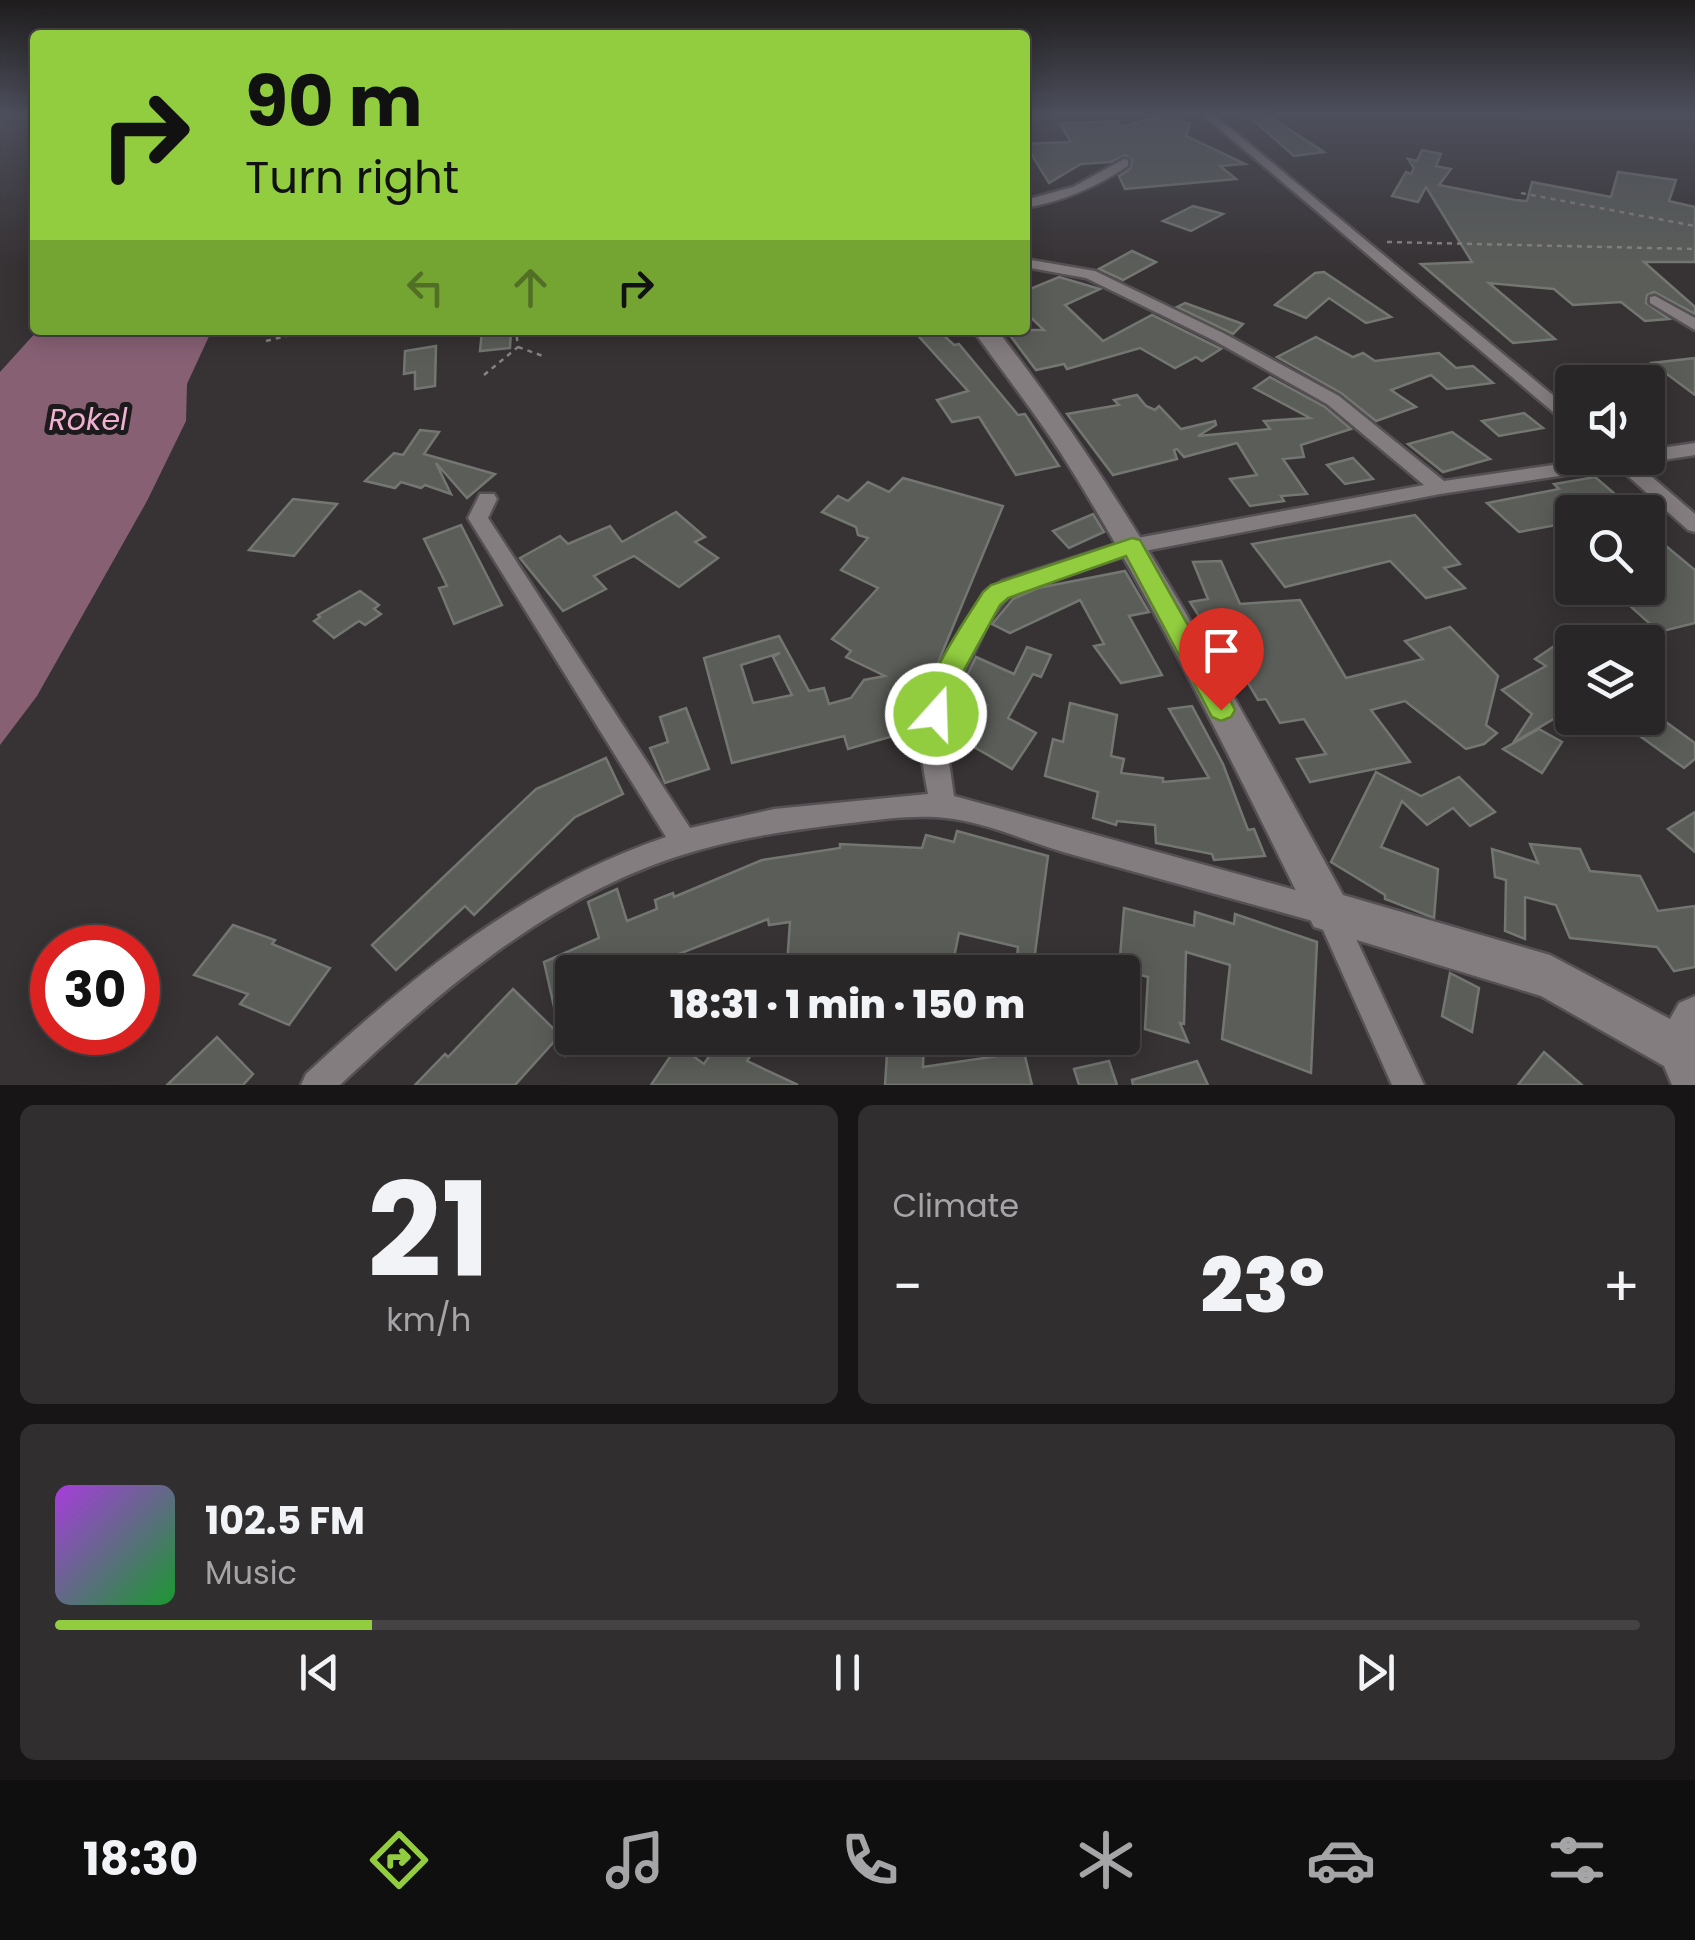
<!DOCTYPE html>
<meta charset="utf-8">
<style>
:root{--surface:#292627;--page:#312e2f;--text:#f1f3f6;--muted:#a5a5a7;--line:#454344;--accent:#91cd3f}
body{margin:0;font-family:Poppins,sans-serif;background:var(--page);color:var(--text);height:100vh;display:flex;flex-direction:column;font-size:38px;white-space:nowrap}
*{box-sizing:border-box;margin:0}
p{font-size:32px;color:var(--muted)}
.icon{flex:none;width:55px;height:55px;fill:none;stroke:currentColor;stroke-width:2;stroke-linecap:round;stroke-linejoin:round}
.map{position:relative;height:1085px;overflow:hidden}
.panel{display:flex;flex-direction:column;gap:20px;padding:20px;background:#171515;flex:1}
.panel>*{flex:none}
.guide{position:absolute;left:30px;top:30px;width:1000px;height:305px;border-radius:10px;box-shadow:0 5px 25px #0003,0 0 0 2px var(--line);background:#91cd3f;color:#111;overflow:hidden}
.tools{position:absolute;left:1555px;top:365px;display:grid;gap:20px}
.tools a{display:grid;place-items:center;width:110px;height:110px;border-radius:10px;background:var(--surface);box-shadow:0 5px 25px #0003,0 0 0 2px var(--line);font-size:50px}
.speed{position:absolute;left:30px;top:925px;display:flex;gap:20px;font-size:50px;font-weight:700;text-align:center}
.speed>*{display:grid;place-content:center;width:130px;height:130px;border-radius:50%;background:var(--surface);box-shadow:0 5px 25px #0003,0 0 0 2px var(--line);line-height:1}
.speed .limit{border:15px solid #d22;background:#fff;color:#111}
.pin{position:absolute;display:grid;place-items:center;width:85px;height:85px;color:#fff;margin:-102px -42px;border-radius:50% 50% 50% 0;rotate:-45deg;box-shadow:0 0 10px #0007}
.pin .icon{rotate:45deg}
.me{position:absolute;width:110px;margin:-55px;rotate:20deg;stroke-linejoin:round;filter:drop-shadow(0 0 8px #0008)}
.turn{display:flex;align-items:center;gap:35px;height:210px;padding:0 50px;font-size:45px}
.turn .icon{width:130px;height:130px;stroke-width:2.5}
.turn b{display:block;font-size:70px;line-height:85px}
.lanes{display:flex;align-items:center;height:95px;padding:0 50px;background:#0003;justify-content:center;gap:50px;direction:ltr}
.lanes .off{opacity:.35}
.big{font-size:75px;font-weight:800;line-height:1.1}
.panel .card{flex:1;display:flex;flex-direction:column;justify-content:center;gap:15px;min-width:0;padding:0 35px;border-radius:15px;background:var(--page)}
.panel .dial{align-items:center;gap:0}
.dial b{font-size:130px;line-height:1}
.song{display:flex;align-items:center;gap:30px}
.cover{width:120px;height:120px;border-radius:15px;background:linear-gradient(135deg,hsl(280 70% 55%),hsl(130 70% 35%))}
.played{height:10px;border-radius:5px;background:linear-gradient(90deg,var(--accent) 20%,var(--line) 20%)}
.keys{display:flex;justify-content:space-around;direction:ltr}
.heat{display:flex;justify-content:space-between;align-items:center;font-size:55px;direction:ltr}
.panel .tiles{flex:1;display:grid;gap:20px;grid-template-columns:1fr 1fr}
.card:last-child{grid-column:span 2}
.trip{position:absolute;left:555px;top:955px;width:585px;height:100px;border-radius:10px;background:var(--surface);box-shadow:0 5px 25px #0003,0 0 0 2px var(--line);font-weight:800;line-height:100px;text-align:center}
.tab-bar{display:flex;height:160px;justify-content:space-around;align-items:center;background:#100f10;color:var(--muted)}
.tab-bar .icon{width:70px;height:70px}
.tab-bar .on{color:var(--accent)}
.tab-bar b{font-size:45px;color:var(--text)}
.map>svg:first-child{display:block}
</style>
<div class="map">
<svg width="1695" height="1085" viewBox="0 0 1695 1085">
<rect width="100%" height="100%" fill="#373234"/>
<polygon fill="#876074" points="38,330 211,332 187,384 186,421 147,501 37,696 0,745 0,372"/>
<g fill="#5a5d58" stroke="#737671" stroke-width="2.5" fill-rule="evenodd">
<polygon points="1245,113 1264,113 1324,152 1294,156"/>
<polygon points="1157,117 1190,123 1186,136 1245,164 1220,166 1236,179 1125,189 1119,176 1130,169 1132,160 1125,155 1111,162 1081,164 1049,183 1025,144 1071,142 1060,124 1118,121 1121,127"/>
<polygon points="1422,150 1441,154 1436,166 1451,169 1439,185 1515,200 1527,201 1532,182 1611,197 1618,172 1676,180 1669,201 1695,207 1695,262 1644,262 1695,307 1695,314 1654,292 1647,295 1646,303 1669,319 1645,321 1621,302 1573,305 1554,289 1489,283 1555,339 1513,343 1421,264 1472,262 1426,187 1418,202 1392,196 1406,172 1411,174 1414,168 1408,159 1417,161"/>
<polygon points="1193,206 1223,214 1191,231 1163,221"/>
<polygon points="1132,251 1156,262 1123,280 1099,269"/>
<polygon points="1324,272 1391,317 1366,323 1329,298 1306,318 1275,305 1315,273"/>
<polygon points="1059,277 1100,289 1065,305 1103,341 1152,315 1221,349 1202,361 1196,357 1175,368 1140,348 1067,369 1064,364 1036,370 1006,330 1044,330 1025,312 1025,291"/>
<polygon points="1185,303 1243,324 1233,334 1177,307"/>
<polygon points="511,330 510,348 480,351 482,331"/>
<polygon points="913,330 938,330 954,345 959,344 1018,415 1025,414 1059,466 1016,475 979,417 952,422 937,400 968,391"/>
<polygon points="1316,337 1353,357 1363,353 1375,361 1439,353 1456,368 1473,366 1493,383 1447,389 1431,375 1391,390 1416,407 1376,421 1341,393 1277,357"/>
<polygon points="436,346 435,386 415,389 415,372 404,374 405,351"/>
<polygon points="1695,358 1695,395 1652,363"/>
<polygon points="1270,377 1325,407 1351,429 1301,445 1304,457 1283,459 1307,494 1281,496 1284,501 1250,506 1230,479 1257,475 1237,443 1184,457 1177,449 1174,450 1177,459 1113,475 1067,414 1119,405 1114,400 1137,395 1146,406 1155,410 1159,406 1181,429 1215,421 1216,425 1198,436 1270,429 1264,421 1310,418 1254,388"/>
<polygon points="1524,413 1543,428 1499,436 1482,421"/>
<polygon points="420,430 439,432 424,454 495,474 467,498 436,463 451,494 425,485 421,488 401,482 395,488 365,481 394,453 403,455"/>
<polygon points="1452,432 1490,459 1443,472 1408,444"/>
<polygon points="1353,458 1373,479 1345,484 1327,465"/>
<polygon points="1595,477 1636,512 1572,512 1572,540 1556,525 1519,532 1487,503 1559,489 1554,484"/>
<path d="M 903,478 L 1003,506 L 930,682 L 894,729 L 897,735 L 848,749 L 844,736 L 732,763 L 704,658 L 779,636 L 809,691 L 824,688 L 829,704 L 851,698 L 864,680 L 885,676 L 846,657 L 851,651 L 832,639 L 878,588 L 841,570 L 868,538 L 858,535 L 856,527 L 822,512 L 838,496 L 848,501 L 868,482 L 889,492 ZM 780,653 L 773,657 L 792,695 L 753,703 L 741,665 Z"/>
<polygon points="293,499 337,504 294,556 249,550"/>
<polygon points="676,512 705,537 695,542 718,558 679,587 634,556 594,576 606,589 563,611 520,558 560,536 568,544 610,526 622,542"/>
<polygon points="1093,514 1104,532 1069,548 1053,531"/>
<polygon points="1415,515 1460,564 1444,568 1465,588 1426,598 1390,561 1285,587 1252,544"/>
<polygon points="461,525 502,605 454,624 439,588 447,586 424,539"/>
<polygon points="1648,531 1695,570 1695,623 1659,632 1610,588 1648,588"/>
<polygon points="1221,561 1240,604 1300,600 1346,678 1423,659 1405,641 1450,627 1498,676 1486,725 1497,733 1484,744 1466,749 1405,701 1371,710 1410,762 1310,782 1297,759 1326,754 1304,719 1280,723 1266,699 1258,700 1228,649 1220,650 1190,602 1208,599 1193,562"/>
<polygon points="1125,571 1149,612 1129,616 1162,675 1121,683 1094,646 1104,644 1080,600 1010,633 992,624 1013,599 1038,588"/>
<polygon points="360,591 379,605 374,609 381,614 365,625 359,621 334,638 314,621 320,617 318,615"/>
<polygon points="1572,634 1572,708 1513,743 1532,714 1502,690 1546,666 1535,659"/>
<polygon points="1027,647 1051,655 1041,677 1033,674 1008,718 1036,733 1012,769 962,740 987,705 959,692 976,657 1014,674"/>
<polygon points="1070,703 1117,715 1111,756 1124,759 1121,773 1163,778 1163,782 1209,778 1169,709 1192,706 1223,764 1248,830 1254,829 1265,856 1214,860 1212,854 1156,843 1155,825 1117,821 1116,825 1093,818 1098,792 1045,776 1053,739 1063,742"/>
<polygon points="686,708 709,769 665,783 650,748 668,742 660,717"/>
<polygon points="1648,709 1695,743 1695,759 1684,768 1615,718 1648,718"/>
<polygon points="1539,729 1562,742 1542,773 1503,749"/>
<polygon points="606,758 623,794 575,817 474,915 465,906 396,970 372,945 536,789"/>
<polygon points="1376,772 1421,796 1459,777 1495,812 1470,826 1453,808 1427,825 1402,801 1381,847 1438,869 1434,918 1385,899 1385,895 1331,862"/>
<polygon points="1695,812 1695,852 1668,829"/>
<polygon points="957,831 1048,856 1034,961 1017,957 1018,947 959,933 951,972 903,972 823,958 823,964 787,964 790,922 769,925 768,919 633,972 572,972 572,1055 565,1056 544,962 599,938 588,902 617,889 627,921 657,909 655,900 673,893 674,897 762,860 840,848 840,844 922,848 926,835 954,842"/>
<polygon points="1530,844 1580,849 1590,871 1640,876 1658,911 1695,906 1695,967 1674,971 1657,947 1570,938 1556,905 1525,897 1525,939 1505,931 1506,880 1495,877 1492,849 1538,863"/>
<polygon points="1124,908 1194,926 1195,912 1234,924 1235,914 1317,942 1311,1073 1222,1039 1230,965 1186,952 1184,1024 1180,1023 1188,1042 1145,1029 1148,977 1119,969"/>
<polygon points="233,925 275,940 272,944 330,968 289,1025 240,1004 248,994 194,975"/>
<polygon points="1450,973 1479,988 1472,1032 1442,1016"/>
<polygon points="513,989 560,1035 515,1085 415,1085 445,1054 448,1057"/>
<polygon points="217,1037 253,1074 243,1085 167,1085"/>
<polygon points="721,1038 762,1038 747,1061 798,1085 651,1085 678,1045 704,1064"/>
<polygon points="888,1038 924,1038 923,1067 1024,1052 1032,1085 885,1085"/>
<polygon points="1544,1052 1582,1085 1518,1085"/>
<polygon points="1109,1061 1117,1085 1079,1085 1074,1069"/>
<polygon points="1197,1061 1208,1085 1133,1085 1132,1080"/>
</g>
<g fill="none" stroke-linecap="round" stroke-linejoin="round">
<defs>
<g id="street">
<polygon points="1201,113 1212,113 1572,411 1572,424 1566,423"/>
<path d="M 1124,159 L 1128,160 L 1128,166 C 1096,187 1064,201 1025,208 L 1025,200 L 1073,187 Z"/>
<path d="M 1025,259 L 1095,271 L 1225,334 L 1339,396 L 1444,481 L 1601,458 L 1648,458 L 1648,450 L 1695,443 L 1695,455 L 1637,464 L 1695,514 L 1695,532 L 1688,530 L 1618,467 L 1440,494 L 1134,553 L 1016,591 L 1004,602 L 990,620 L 951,700 L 945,735 L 954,796 L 1339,902 L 1424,1085 L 1392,1085 L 1320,923 C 1234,899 1149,876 1063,852 C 1027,841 992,825 954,819 C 915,813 873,821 833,825 C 788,831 743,837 699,850 C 558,889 444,987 340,1085 L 301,1085 L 306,1074 C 414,974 525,885 666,837 L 468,518 L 480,494 L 494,494 L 497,499 L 488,518 L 690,828 L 774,809 L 928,794 C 923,768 918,741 923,716 C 931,677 970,602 1002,581 L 1132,539 L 1424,485 L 1327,404 L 1213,340 L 1086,278 L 1025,267 Z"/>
<polygon points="1655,296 1695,318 1695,330 1650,303 1650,297"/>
</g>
<path id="secondary" d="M 973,330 L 997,330 C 1134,506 1236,700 1343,895 L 1550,955 L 1670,1019 L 1679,1003 L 1695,996 L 1695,1085 L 1672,1085 L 1664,1066 L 1541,996 L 1314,927 C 1238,774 1164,620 1074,474 C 1044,424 1007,378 973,330 Z"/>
</defs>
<use href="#street" stroke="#555053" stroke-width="5"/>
<use href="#secondary" stroke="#555053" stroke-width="5"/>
<g stroke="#878284" stroke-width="2.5" stroke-dasharray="5 5" stroke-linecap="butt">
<polyline points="1521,193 1695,226"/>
<polyline points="1387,242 1695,249"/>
<polyline points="266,341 311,330"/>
<polyline points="518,347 543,356"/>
<polyline points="484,375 518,347 516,330"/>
</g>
<use href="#street" fill="#847d80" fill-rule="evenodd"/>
<use href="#secondary" fill="#847d80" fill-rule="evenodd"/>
</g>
<linearGradient id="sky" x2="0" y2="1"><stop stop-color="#1e1c1d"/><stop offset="0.43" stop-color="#4d4f5c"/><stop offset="1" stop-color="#4d4f5c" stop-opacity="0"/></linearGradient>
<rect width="1695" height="265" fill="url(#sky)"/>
<path fill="#91cd3f" stroke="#5e8529" stroke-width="2.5" d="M 1132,538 L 1140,540 L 1231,702 L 1235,710 L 1231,717 L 1221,721 L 1212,717 L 1126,556 L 1008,598 L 1000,605 L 953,690 L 945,722 L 936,726 L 926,722 C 912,694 967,619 983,592 L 991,585 Z"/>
<g text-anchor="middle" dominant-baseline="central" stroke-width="10" stroke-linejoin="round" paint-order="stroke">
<g font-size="30" font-style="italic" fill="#f0b0d1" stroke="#1d1a1b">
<text x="88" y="419">Rokel</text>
</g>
</g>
</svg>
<div class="tools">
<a><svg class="icon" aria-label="sound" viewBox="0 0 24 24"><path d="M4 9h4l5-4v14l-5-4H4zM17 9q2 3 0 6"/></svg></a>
<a><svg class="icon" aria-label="search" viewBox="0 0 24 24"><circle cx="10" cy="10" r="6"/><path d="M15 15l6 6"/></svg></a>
<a><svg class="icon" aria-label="layers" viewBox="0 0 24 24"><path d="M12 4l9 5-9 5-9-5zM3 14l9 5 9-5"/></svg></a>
</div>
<div class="speed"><div class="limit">30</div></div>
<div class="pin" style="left:1221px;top:710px;background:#d93025"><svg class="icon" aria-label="arrive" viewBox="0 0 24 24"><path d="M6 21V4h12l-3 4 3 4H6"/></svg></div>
<svg class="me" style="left:936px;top:714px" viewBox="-20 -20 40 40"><circle r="17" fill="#91cd3f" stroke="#fff" stroke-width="3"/><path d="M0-11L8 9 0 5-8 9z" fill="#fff"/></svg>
<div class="trip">18:31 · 1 min · 150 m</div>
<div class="guide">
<div class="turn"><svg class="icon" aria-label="right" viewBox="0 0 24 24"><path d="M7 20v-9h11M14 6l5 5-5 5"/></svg><div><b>90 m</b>Turn right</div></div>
<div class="lanes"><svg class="icon off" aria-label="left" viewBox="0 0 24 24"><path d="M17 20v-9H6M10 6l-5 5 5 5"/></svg><svg class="icon off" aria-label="ahead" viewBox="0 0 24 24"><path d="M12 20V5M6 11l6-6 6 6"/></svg><svg class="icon" aria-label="right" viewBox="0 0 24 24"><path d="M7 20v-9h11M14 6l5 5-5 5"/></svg></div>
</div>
</div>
<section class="panel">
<div class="tiles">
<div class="card dial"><b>21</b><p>km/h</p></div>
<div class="card"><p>Climate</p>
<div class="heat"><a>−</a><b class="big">23°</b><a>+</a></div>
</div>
<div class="card">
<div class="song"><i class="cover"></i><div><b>102.5 FM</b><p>Music</p></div></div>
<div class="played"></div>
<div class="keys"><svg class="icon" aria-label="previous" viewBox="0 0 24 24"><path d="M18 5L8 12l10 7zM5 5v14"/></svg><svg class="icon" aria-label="pause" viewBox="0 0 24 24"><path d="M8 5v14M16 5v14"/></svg><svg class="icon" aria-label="next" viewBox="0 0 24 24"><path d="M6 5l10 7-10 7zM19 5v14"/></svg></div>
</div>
</div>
</section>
<nav class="tab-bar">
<b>18:30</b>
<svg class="icon on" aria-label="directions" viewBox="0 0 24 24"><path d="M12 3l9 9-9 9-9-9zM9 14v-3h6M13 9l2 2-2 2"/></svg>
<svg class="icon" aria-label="music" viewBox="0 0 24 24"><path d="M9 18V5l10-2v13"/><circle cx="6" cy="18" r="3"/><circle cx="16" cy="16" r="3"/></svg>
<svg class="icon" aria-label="phone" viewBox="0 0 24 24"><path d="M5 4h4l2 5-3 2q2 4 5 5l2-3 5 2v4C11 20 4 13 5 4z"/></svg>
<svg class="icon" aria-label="climate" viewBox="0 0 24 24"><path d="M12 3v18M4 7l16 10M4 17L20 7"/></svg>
<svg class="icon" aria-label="car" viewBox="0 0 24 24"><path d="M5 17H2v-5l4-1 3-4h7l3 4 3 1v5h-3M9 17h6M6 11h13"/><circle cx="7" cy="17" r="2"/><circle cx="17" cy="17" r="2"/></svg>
<svg class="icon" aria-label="filters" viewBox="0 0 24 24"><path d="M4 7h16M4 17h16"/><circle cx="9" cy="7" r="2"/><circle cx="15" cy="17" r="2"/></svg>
</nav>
